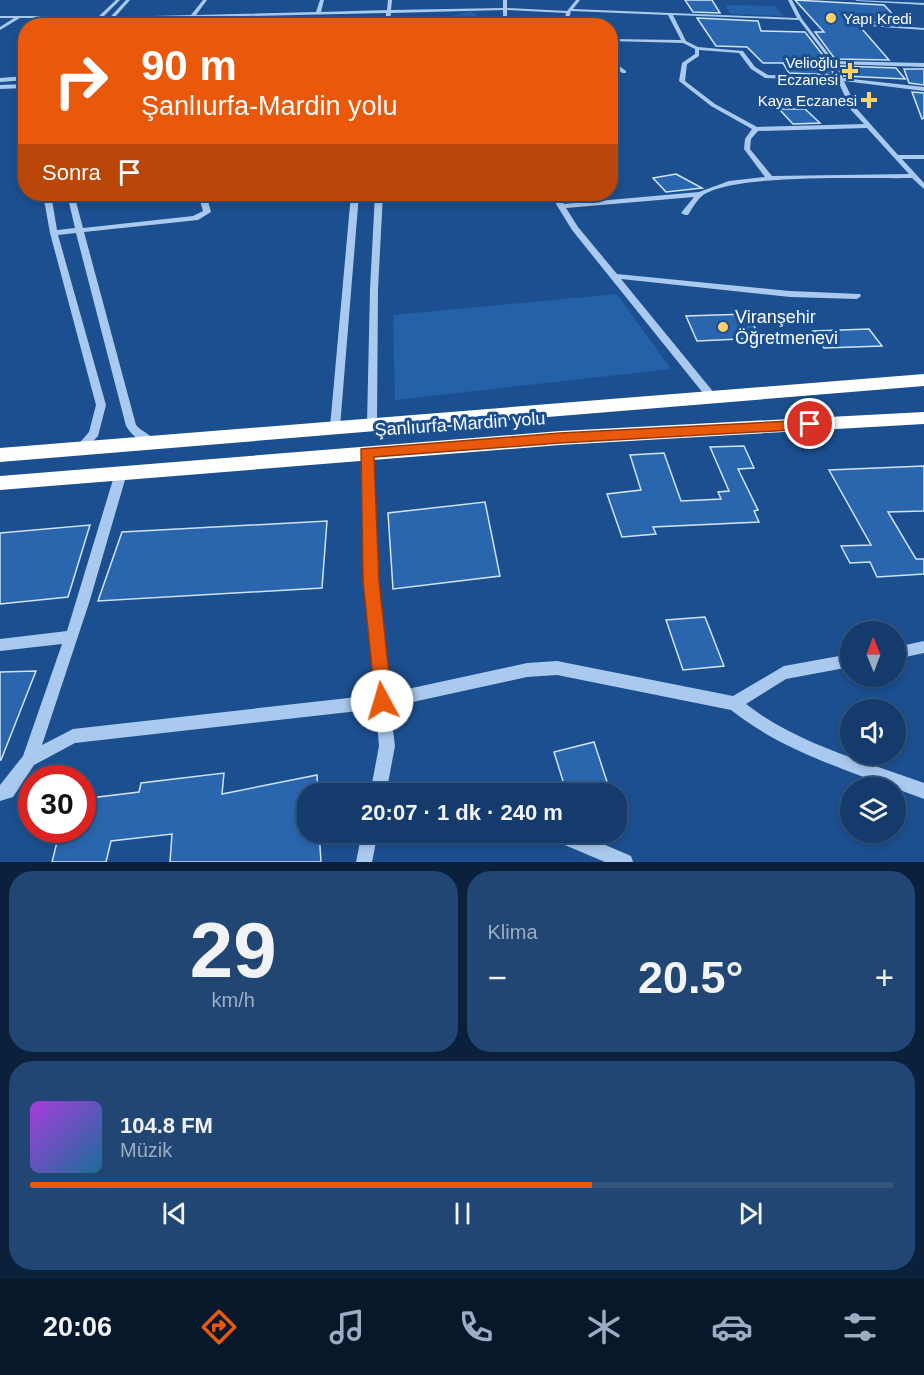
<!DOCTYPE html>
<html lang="tr">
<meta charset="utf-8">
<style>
:root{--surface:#143b6b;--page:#214673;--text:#f1f3f6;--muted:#9dadc1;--line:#33557e;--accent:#ea580c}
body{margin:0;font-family:Helvetica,sans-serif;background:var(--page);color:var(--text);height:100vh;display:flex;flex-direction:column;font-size:22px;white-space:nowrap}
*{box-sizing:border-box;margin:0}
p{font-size:20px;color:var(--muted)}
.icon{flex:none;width:33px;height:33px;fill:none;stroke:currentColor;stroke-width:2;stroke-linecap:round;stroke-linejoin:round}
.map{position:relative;height:862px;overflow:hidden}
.panel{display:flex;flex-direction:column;gap:9px;padding:9px;background:#0b203b;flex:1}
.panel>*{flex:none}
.top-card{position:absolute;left:18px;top:18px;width:600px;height:183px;border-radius:24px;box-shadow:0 3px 9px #0003,0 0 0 2px var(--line);background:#ea580c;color:#fff;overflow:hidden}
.needle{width:39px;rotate:359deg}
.controls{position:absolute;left:840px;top:621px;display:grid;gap:12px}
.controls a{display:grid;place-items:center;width:66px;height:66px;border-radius:50%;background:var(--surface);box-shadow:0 3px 9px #0003,0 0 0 2px var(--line);font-size:30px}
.speed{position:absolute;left:18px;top:765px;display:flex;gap:12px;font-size:30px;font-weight:700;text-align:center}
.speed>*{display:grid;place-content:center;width:78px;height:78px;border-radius:50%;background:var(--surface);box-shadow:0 3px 9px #0003,0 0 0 2px var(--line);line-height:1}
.speed .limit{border:9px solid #d22;background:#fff;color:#111}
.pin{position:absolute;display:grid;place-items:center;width:51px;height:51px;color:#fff;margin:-26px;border:3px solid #fff;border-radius:50%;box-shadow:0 2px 6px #0007}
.me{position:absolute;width:66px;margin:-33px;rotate:354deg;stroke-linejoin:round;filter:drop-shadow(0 0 4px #0008)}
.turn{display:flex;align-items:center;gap:21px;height:126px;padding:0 24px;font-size:27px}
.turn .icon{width:78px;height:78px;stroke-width:2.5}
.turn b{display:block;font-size:42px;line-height:51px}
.then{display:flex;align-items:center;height:57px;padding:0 24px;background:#0003;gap:12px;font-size:22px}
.big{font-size:45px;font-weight:700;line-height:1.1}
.panel .widget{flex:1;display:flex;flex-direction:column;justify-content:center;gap:9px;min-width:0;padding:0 21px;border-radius:24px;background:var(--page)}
.panel .dial{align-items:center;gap:0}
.dial b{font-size:78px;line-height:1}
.song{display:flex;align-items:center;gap:18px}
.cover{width:72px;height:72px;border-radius:9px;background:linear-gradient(135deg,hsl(280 70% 55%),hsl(200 70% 35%))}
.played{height:6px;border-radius:3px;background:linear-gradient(90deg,var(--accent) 65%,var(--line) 65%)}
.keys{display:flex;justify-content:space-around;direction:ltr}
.heat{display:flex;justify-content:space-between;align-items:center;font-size:33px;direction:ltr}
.panel .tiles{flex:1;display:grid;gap:9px;grid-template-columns:1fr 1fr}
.widget:last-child{grid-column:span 2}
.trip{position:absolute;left:297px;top:783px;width:330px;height:60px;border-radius:24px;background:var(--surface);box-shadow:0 3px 9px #0003,0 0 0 2px var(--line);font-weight:700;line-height:60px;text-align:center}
.tab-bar{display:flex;height:96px;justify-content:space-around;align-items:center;background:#08182b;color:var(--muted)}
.tab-bar .icon{width:42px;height:42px}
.tab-bar .active{color:var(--accent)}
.tab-bar b{font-size:27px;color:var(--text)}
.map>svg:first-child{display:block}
</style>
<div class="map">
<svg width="924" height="862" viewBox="0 0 924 862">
<rect width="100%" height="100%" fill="#1b4f8f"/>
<g fill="#2461a8">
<polygon points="725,5 775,6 783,16 730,14"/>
<polygon points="471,11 490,25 448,25 448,17"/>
<polygon points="617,294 671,369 395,400 393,315"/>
</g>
<g fill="#2a66ad" stroke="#cfe3fa" stroke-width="1.5">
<polygon points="685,0 712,0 720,13 693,12"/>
<polygon points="795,0 884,5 901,23 856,22 889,60 835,59 815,32 824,32"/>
<polygon points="697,18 758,21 761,31 805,32 829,63 834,75 789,73 783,63 763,63 747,47 716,46"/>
<polygon points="840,66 896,68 905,79 844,76"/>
<polygon points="904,69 924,69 924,85 909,83"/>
<polygon points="912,92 924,93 924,118 922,119"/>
<polygon points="779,109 805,109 820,123 793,124"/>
<polygon points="676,174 702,188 666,192 653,178"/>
<polygon points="747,314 761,338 697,341 686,316"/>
<polygon points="869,329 882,346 824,348 813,331"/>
<polygon points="744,446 754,468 738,469 758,510 754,511 759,522 653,527 656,534 622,537 607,494 641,490 630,455 664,453 681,501 721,499 718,492 729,491 710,447"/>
<polygon points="924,466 924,511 888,512 916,559 924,559 924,574 877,577 870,562 850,563 841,546 871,545 829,470"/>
<polygon points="485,502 500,576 393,589 388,513"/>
<polygon points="327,521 322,588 98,601 122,532"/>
<polygon points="90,525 68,597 0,604 0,533"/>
<polygon points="705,617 724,666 683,670 666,620"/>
<polygon points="36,671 1,760 0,760 0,672"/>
<polygon points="594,742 611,794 567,794 554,752"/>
<polygon points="224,773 222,794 317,775 318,794 308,794 308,832 319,832 321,862 170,862 172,834 111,841 106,862 52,862 60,830 82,830 82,799 139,792 141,783"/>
</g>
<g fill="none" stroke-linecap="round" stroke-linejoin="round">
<g fill="#a9c9ee" fill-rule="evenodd">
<polygon points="116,0 120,0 94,26 89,26 96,18 20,18 0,30 0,27 14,18 0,18 0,16 99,16"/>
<path d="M 126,0 L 130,0 L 115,17 L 191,15 L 203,0 L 207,0 L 196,15 L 316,12 L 320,0 L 324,0 L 321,12 L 387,10 L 388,0 L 392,0 L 391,10 L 503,8 L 503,0 L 507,0 L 507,8 L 567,11 L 576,0 L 580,0 L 573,9 L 797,18 L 788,0 L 792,0 L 802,19 L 834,61 L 924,63 L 924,67 L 836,64 L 843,78 L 924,87 L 924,91 L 844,81 L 857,109 L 898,155 L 924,155 L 924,159 L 902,159 L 924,183 L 924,189 L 912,178 C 871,179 730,173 702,196 C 696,201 692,209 688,215 L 685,215 L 681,213 L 694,197 L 566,208 L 578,227 L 617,274 L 790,291 L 860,294 L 861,296 L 857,299 L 790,297 L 621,279 L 715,394 L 716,396 L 715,398 L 707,398 L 572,230 L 550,194 L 557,194 L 564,204 L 699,192 L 729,181 L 765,177 L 744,149 L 745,139 L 752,129 L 711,106 L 679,81 L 682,63 L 695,54 L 695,49 L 683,43 L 610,41 L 610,39 L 681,40 L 668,15 L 571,11 L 567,26 L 563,26 L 566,13 L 507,10 L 507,26 L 503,26 L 503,10 L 391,13 L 389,26 L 385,26 L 386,13 L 113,19 L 107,26 L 102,26 ZM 673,15 L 799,20 L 831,62 L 837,77 L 768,75 L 755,67 L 743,51 L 698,47 L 686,41 ZM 699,50 L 739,53 L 751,69 L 765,78 L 838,81 L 851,110 L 864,124 L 757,127 L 715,104 L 685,81 L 687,64 L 699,56 ZM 867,128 L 909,174 L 772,176 L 750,149 L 751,139 L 758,131 Z"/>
<polygon points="855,0 924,3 924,5 857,1"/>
<polygon points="867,24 924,28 924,30 869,26"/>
<polygon points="610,59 626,71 626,73 622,73 610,63"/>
<polygon points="26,76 26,80 0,82 0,78"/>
<polygon points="26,84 26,88 0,89 0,85"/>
<path d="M 43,194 L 51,194 L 57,230 L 75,228 L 67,194 L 74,194 L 83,228 L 193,216 L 203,211 L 198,194 L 206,194 L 211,212 L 198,220 L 84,232 L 136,425 C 142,432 152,435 157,442 L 156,445 C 144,446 132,436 126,426 L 76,233 L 58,235 L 106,405 L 98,436 L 84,451 L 76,451 L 75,448 L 89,432 L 96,405 L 50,233 Z"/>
<polygon points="351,194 359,194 340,427 335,431 330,427"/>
<polygon points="375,194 383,194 378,289 377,424 372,428 367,424 370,289"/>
<path d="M 367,448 L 371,449 L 372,452 L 377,581 L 389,693 L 527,663 L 557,661 L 733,696 L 784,666 L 850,654 L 850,667 L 786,679 L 746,704 C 797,744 864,761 924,783 L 924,799 C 859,774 786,754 731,710 L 557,675 L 527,677 L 390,707 L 395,746 L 386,794 L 370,794 L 379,746 L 376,709 L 75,743 L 34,765 L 13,797 L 0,801 L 0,785 L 23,756 L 62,644 L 0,651 L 0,639 L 67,631 L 115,473 L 117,470 L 125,470 L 127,473 L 90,600 L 42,745 L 73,729 L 375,695 L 365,581 L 362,452 L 363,449 Z"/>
<polygon points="924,641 924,653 896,659 896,647"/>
<polygon points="362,832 378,832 372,862 356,862"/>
<polygon points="546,832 575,832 631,856 633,862 605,862 548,838"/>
</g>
<g fill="#fff" fill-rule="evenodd">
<polygon points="924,374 924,386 0,462 0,448"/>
<polygon points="924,412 924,424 560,445 0,490 0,476 560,431"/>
</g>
</g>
<polygon fill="#ea580c" stroke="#983908" stroke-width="1.5" points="810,420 817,424 810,429 560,443 374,457 379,581 392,701 389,708 382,711 376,708 363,581 361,449 560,433"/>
<g fill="#ffd166" stroke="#1b4f8f" stroke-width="2">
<circle cx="831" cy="18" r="6"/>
<path d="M847 62h6v6h6v6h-6v6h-6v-6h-6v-6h6z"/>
<path d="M866 91h6v6h6v6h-6v6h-6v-6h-6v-6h6z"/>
<circle cx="723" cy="327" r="6"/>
</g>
<g text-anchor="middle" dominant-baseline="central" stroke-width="6" stroke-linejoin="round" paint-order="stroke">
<g font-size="15" fill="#fff" stroke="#1b4f8f" text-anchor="end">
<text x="843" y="18" text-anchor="start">Yapı Kredi</text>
<text x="838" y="62">Velioğlu<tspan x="838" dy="17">Eczanesi</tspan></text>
<text x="857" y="100">Kaya Eczanesi</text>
</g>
<g font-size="18" fill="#fff" stroke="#1b4f8f" text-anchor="start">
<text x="735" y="317">Viranşehir<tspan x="735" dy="21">Öğretmenevi</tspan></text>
</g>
<g font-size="18" fill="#fff" stroke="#1b4f8f">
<text transform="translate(460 424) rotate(-4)">Şanlıurfa-Mardin yolu</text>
</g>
</g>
</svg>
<div class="controls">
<a><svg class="needle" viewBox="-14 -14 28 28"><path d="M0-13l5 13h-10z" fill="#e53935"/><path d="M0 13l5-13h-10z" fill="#9dadc1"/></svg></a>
<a><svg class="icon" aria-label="sound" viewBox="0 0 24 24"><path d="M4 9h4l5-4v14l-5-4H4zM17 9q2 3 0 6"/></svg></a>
<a><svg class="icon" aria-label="layers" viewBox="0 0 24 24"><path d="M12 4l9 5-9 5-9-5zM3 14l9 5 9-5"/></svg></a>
</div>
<div class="speed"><div class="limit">30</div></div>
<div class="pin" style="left:810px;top:424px;background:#d93025"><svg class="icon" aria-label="arrive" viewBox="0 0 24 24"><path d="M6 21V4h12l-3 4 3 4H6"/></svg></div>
<svg class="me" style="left:382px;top:701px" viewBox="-20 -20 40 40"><circle r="19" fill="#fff"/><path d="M0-13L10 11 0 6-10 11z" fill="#ea580c"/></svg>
<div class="trip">20:07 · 1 dk · 240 m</div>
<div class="top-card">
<div class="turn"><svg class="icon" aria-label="right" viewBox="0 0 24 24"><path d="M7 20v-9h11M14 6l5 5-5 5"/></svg><div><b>90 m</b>Şanlıurfa-Mardin yolu</div></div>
<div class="then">Sonra<svg class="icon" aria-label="arrive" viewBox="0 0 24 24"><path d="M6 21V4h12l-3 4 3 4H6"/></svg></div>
</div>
</div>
<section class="panel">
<div class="tiles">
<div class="widget dial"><b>29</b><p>km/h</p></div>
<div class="widget"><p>Klima</p>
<div class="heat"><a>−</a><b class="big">20.5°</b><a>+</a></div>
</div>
<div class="widget">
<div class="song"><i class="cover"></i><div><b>104.8 FM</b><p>Müzik</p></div></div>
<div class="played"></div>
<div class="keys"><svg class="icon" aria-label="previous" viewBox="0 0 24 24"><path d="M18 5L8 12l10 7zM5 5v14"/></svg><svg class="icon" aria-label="pause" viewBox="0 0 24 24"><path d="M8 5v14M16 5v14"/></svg><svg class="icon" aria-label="next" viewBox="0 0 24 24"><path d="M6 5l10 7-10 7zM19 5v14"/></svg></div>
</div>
</div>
</section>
<nav class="tab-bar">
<b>20:06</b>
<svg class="icon active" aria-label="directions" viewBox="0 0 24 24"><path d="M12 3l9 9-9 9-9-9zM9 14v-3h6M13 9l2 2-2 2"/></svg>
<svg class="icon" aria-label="music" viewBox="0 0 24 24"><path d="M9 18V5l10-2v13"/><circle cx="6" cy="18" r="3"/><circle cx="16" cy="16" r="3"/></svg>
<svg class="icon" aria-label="phone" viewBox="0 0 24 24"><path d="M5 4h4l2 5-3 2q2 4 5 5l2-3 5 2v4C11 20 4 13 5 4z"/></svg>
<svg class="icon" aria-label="climate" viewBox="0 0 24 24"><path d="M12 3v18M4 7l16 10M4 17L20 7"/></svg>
<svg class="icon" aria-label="car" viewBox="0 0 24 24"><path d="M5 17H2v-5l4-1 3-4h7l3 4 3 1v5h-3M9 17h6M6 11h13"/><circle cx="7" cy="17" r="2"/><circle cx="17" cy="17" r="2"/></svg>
<svg class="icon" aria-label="filters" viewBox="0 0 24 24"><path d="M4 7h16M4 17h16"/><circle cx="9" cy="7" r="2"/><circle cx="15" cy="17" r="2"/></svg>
</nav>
